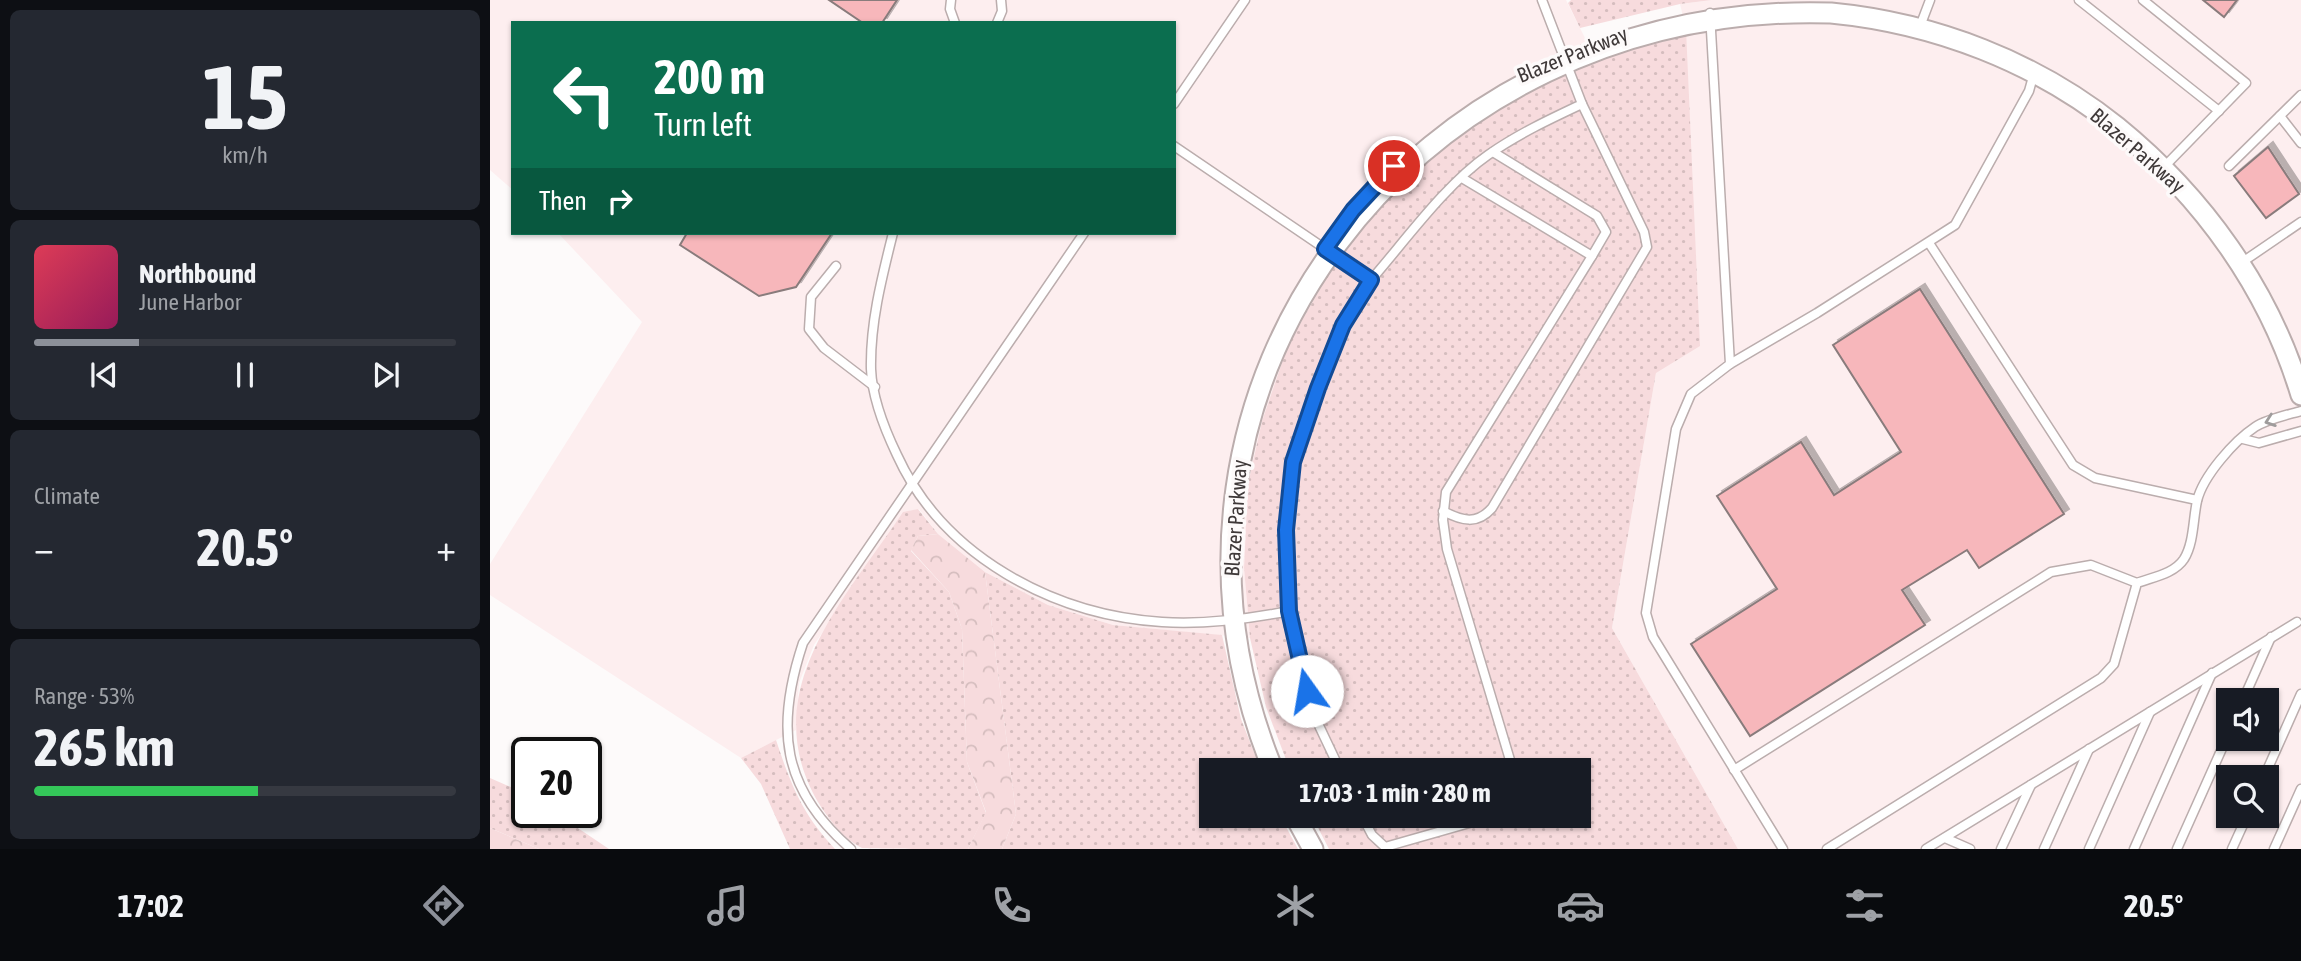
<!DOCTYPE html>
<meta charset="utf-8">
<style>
:root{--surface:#171b24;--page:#242831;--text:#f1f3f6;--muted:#9ea1a6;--line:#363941;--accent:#8c9099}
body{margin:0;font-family:"Asap Condensed",sans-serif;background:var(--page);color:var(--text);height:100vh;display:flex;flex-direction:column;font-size:26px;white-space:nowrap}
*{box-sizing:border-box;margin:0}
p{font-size:23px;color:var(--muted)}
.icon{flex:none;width:38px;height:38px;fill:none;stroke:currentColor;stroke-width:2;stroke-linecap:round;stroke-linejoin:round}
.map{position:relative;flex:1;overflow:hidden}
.drawer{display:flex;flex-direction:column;gap:10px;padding:10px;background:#0d0f14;width:490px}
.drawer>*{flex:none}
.top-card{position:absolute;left:21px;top:21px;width:665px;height:214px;border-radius:0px;box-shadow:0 2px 5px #0004;background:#0b6e4f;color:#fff;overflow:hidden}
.buttons{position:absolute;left:1726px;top:688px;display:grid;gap:14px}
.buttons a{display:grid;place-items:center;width:63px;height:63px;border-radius:0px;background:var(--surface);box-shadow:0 2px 5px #0004;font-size:35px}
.speed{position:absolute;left:21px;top:737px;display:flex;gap:14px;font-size:35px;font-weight:700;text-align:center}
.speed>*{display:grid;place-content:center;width:91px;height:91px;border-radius:50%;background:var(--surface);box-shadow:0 2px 5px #0004;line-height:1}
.speed .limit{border:4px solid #111;border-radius:10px;background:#fff;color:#111}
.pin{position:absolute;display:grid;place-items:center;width:60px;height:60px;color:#fff;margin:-30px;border:4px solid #fff;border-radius:50%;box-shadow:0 2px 7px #0007}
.me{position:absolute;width:77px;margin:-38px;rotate:347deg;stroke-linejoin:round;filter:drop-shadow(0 0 5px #0008)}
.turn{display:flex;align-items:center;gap:24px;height:147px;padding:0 28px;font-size:32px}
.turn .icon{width:91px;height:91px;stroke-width:2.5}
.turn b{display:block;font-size:49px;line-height:60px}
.then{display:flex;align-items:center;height:66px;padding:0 28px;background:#0003;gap:14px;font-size:26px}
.big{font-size:52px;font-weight:700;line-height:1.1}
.drawer .widget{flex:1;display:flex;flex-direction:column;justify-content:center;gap:10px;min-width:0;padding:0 24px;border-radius:10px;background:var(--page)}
.drawer .dial{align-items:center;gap:0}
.dial b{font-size:91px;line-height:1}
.song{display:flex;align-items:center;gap:21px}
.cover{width:84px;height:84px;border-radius:10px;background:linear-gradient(135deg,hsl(350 70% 55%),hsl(330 70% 35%))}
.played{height:7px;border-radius:4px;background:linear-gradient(90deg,var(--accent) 25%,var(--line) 25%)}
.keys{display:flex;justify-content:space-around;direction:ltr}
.heat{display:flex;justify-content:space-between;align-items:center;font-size:38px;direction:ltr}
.charge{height:10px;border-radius:5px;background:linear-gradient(90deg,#34c759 53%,var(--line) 0)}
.trip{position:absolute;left:709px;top:758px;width:392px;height:70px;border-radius:0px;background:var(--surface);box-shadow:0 2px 5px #0004;font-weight:700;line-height:70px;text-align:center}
.menu{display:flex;height:112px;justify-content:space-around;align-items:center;background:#090b0e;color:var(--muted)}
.menu .icon{width:49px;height:49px}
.menu .active{color:var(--accent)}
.menu b{font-size:32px;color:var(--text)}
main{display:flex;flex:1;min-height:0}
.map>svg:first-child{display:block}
</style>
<main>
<section class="drawer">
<div class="widget dial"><b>15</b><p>km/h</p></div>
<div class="widget">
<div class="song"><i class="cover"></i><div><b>Northbound</b><p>June Harbor</p></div></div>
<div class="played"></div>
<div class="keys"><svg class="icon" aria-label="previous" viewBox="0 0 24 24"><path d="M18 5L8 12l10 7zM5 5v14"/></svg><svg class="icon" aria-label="pause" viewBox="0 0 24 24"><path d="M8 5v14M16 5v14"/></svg><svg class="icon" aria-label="next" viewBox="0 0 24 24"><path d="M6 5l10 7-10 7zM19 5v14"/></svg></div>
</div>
<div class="widget"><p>Climate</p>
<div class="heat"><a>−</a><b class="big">20.5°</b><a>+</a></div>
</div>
<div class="widget"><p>Range · 53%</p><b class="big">265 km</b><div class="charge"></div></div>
</section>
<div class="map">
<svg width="1811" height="849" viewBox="0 0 1811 849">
<defs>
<pattern id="grass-dots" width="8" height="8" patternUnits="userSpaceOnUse" patternTransform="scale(1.75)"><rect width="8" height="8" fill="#f7dbdd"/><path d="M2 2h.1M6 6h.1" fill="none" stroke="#d5bdbe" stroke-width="1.8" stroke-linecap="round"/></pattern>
<pattern id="forest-crowns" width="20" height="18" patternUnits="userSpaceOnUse" patternTransform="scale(1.75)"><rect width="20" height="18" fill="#f7dbdd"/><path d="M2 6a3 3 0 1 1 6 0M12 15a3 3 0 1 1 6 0" fill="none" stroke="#d5bdbe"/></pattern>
<filter id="shadow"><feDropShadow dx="5" dy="-5" stdDeviation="0" flood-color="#0004"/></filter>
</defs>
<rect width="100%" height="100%" fill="#fdfafa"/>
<g fill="#fdeeef" fill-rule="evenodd">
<polygon points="0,0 1076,0 1104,56 798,345 772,421 758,484 754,568 760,638 623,625 558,605 495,572 448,534 429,509 414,512 324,645 309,683 306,730 251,758 0,595 0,564 152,322 68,233 684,233 684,23 23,23 23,190 0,170"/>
<path d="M 1222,0 L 1811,0 L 1811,849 L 1248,849 L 1122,628 L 1166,373 L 1196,29 L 1190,4 ZM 1738,700 L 1776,700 L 1776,738 L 1738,738 ZM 1738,777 L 1776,777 L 1776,816 L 1738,816 Z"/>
</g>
<g fill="url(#grass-dots)">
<polygon points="1081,0 1222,0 1190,4 1090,28 1078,3"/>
<polygon points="1196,29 1210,346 1166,373 1122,628 1248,849 839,849 822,816 1088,816 1088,770 800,770 776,707 760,638 754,568 758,484 772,421 798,345 859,238 902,188 1022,93"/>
<path d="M 428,509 L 448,534 L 428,536 L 421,551 L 459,592 L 472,629 L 477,762 L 496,813 L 478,849 C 458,849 385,849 372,848 C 351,838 333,812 323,793 C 269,686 357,597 413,512 Z"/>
<polygon points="495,572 558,605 623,625 732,635 751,719 771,770 721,770 721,816 790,816 808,849 512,849 526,814"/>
<path d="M 286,740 C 301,785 312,814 345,849 L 300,849 L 271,784 L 251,758 Z"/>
<polygon points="0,778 37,794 37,812 64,812 119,849 49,849 0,828"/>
</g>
<g fill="url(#forest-crowns)">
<polygon points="448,534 495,572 526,814 512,849 478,849 496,812 477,762 472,629 459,592 421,550 428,536"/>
<polygon points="0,828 49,849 0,849"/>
</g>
<g fill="#f7b7bb" stroke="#897b7c" stroke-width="2" filter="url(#shadow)">
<polygon points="339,0 407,0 392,23 373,23"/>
<polygon points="1713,0 1747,0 1734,17"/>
<polygon points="1778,147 1809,194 1776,218 1744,176"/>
<polygon points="197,233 342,233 306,287 269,296 190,245"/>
<polygon points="1430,289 1574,514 1489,568 1477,550 1412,590 1435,625 1260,736 1201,644 1287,589 1227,496 1311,442 1344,495 1411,452 1343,345"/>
</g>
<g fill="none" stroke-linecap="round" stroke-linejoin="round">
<defs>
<g id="service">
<polyline points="461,0 460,9 465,23"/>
<polyline points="1589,0 1729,111"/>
<polyline points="1653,0 1756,83 1673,168"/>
<polyline points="1220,13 1240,364 1201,394 1186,429 1156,613 1163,637 1293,849"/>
<polyline points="507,23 512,11 511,0"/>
<polyline points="1429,29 1440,0"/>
<polyline points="684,104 755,0"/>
<polyline points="1790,116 1811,143"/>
<path d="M 684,146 L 881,280 C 915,241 956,184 998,155 C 1028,134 1060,119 1092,104 L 1052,0"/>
<polyline points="1003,152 1107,216 1116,232 1102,256"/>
<polyline points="1739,166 1811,95"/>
<polyline points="972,178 1102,256 956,492 953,520 957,549 1023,770"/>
<path d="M 403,233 C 392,277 380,323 381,369 C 382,396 395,430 407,455 C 453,556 563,615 672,622 C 714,625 758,619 799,611 C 800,583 796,557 796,530 C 797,443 836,353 881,280"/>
<polyline points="1439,243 1583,465 1605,478 1707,500"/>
<polyline points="1751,263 1811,222"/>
<polyline points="346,266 321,297 319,329 334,348 385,387"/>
<polyline points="1240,364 1327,313 1465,225 1539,91 1544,73"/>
<polyline points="1753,439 1769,443 1811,431"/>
<path d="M 953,511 C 972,521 987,525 1002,508 L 1157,247 L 1154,232 L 1092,104"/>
<polyline points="799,611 824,715 850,770"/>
<polyline points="1753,700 1781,637"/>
<polyline points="1244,770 1561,572 1601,565 1647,583"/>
<polyline points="1774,777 1811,694"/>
<polyline points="872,816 882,835 895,847 1004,816"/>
<polyline points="1455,838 1480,849"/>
<path d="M 361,849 C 291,789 285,727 313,643 L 594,233"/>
<path d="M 1337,849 L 1611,678 L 1624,664 L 1647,583 C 1663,577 1684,574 1694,559 C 1704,543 1703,519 1707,501 C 1713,476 1744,441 1765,427 C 1777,419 1797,415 1811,411"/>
<polyline points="1436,849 1807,622"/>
<polyline points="1511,849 1541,785"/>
<polyline points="1554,849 1599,749"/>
<polyline points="1599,849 1660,712"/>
<polyline points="1644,849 1722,673"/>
<polyline points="1687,849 1738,735"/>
<polyline points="1742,849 1757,816"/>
<polyline points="1784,849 1811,789"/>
</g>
<g id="tertiary">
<path d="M 783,770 C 627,387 926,0 1341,13 C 1445,23 1546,62 1627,127 C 1713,197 1779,289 1811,395"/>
<polyline points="805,816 823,849"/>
</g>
</defs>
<use href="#service" stroke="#bbadad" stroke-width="11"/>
<use href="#tertiary" stroke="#bbadad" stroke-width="23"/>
<use href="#service" stroke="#fff" stroke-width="8"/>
<use href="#tertiary" stroke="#fff" stroke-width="19"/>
</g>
<defs><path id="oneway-chevron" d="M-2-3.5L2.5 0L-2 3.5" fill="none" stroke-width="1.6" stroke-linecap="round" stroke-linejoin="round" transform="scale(1.75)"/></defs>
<use stroke="#9f9c9c" href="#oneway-chevron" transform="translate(1780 421) rotate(161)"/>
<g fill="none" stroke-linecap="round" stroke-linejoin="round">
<defs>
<polyline id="route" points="817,691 799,611 796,530 803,462 828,388 853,325 881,280 835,249 863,210 904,166"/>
</defs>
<use href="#route" stroke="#114b97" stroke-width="18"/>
<use href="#route" stroke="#1a73e8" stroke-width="12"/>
</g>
<g text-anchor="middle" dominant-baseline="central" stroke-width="7" stroke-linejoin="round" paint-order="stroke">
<g font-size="21" fill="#3f3939" stroke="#fdfafa">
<text transform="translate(1082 54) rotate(-22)">Blazer Parkway</text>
<text transform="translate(1648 150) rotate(41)">Blazer Parkway</text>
<text transform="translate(745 518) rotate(-86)">Blazer Parkway</text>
</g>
</g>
</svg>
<div class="buttons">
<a><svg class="icon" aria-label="sound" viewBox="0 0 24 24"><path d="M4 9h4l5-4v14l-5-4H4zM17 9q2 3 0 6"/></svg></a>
<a><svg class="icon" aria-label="search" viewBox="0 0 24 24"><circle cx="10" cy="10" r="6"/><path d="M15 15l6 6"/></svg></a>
</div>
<div class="speed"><div class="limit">20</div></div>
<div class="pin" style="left:904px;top:166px;background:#d93025"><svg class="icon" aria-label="arrive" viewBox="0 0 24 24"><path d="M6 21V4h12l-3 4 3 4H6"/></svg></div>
<svg class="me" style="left:817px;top:691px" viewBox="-20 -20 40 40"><circle r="19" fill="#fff"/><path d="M0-13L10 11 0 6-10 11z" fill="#1a73e8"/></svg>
<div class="trip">17:03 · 1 min · 280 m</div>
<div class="top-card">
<div class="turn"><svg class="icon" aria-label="left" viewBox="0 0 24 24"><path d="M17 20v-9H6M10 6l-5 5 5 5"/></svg><div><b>200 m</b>Turn left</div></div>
<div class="then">Then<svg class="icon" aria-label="right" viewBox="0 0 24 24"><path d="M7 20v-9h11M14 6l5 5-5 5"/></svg></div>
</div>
</div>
</main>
<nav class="menu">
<b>17:02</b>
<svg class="icon active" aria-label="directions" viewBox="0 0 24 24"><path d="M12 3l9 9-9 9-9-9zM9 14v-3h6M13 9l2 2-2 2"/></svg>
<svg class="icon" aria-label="music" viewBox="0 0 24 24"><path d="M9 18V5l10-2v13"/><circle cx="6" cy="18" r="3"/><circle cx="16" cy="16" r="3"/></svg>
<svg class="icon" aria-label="phone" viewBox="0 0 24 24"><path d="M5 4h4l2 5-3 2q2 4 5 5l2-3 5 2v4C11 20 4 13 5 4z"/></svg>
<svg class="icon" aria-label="climate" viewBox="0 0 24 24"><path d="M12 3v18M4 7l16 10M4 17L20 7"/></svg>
<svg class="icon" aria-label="car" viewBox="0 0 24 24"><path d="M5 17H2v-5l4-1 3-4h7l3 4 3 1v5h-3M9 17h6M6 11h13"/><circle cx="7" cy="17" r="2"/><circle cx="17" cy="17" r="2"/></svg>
<svg class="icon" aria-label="filters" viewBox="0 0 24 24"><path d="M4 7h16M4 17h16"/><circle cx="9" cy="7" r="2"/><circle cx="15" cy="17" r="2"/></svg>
<b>20.5°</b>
</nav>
